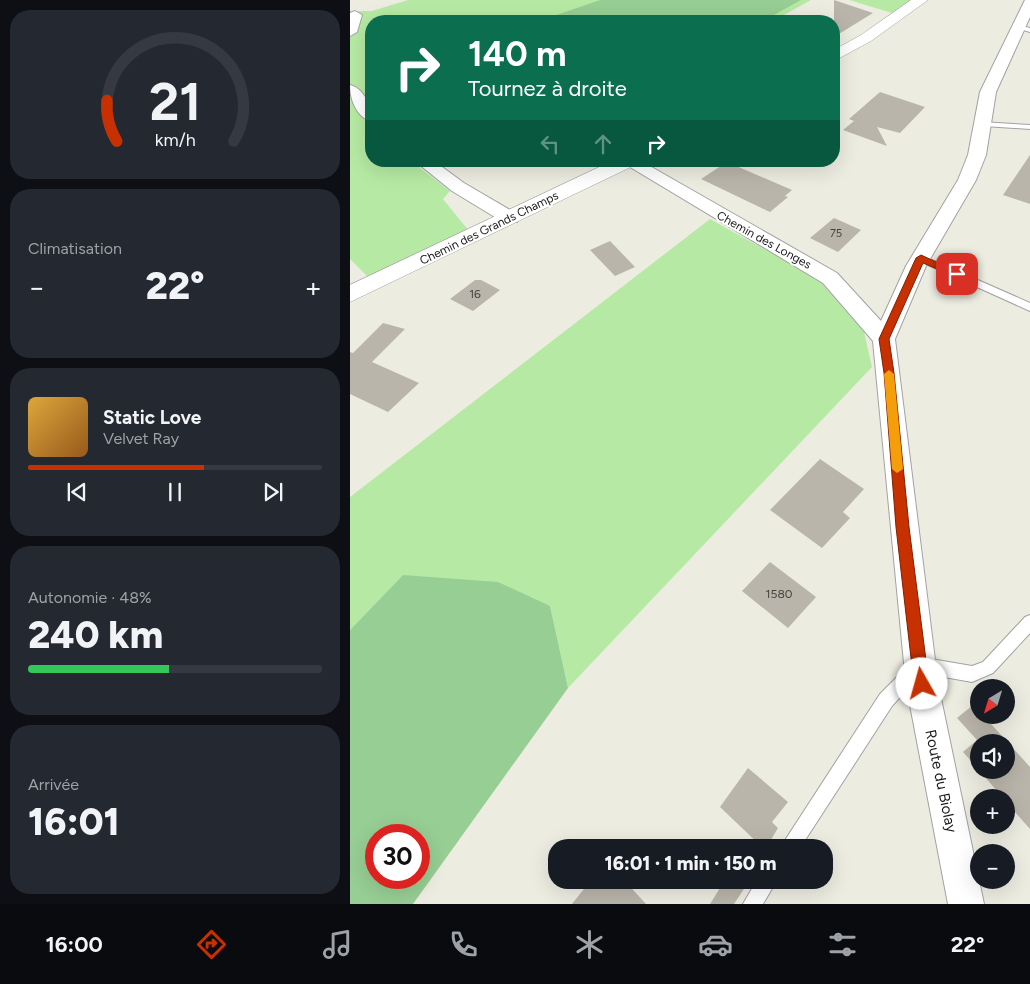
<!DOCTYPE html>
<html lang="fr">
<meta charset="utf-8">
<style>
:root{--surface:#171b24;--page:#242831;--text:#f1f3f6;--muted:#9ea1a6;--line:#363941;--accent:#c73000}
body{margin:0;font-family:Figtree,sans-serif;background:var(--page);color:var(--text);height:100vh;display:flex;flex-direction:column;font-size:19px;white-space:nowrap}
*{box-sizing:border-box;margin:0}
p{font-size:16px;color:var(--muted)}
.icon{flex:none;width:28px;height:28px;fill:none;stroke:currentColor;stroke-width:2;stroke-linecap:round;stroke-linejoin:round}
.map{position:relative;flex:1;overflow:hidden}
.drawer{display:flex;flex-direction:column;gap:10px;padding:10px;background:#0d0f14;width:350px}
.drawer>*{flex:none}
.top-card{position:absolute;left:15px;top:15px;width:475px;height:152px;border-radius:20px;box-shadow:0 5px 20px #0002;background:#0b6e4f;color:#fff;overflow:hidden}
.needle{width:32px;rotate:218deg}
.tools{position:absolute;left:620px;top:679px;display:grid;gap:10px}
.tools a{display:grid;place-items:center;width:45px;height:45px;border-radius:50%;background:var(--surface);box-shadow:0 5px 20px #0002;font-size:25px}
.speed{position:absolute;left:15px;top:824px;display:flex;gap:10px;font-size:25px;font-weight:700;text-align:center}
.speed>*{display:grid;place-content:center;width:65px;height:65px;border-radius:50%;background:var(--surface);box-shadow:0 5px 20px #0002;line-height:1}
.speed .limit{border:8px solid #d22;background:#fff;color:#111}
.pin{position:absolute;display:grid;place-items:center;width:42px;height:42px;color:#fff;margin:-21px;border-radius:10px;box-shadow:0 2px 8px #0006}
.me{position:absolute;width:55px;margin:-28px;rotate:353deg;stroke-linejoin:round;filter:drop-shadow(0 0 4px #0008)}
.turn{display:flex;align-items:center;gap:18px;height:105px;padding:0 20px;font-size:22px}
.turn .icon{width:65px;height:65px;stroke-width:2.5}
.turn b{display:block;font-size:35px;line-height:42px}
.lanes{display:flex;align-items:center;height:48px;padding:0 20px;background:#0003;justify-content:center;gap:25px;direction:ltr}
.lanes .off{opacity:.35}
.big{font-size:38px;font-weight:800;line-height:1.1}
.drawer .card{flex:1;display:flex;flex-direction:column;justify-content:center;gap:8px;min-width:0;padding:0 18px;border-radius:20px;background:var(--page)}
.drawer .dial{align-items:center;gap:0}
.dial svg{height:130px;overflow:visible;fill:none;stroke:var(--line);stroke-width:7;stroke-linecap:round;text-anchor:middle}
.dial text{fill:var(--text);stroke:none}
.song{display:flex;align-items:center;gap:15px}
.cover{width:60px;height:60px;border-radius:8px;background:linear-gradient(135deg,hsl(40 70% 55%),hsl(30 70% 35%))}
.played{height:5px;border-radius:2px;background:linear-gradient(90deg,var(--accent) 60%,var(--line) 60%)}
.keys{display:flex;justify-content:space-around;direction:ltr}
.heat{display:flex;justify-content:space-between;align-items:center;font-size:28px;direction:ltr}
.charge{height:8px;border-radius:4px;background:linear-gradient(90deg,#34c759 48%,var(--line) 0)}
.trip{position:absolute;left:198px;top:839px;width:285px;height:50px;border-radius:20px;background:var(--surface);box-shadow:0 5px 20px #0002;font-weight:800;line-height:50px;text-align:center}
.tabs{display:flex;height:80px;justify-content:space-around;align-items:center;background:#090b0e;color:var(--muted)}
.tabs .icon{width:35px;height:35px}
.tabs .selected{color:var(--accent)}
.tabs b{font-size:22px;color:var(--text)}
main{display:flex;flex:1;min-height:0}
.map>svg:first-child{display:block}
</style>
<main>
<section class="drawer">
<div class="card dial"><svg viewBox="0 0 100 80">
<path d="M14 69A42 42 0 1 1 86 69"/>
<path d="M14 69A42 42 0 0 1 8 44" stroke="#c73000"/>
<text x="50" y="56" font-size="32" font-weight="700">21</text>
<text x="50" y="72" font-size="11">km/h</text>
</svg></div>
<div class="card"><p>Climatisation</p>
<div class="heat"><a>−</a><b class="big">22°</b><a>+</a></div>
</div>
<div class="card">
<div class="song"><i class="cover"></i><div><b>Static Love</b><p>Velvet Ray</p></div></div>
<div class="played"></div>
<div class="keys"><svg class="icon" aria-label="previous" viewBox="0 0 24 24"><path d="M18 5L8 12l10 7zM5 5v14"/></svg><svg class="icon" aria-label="pause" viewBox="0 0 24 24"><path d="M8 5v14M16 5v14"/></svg><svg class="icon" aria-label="next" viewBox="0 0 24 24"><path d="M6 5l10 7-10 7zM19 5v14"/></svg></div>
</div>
<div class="card"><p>Autonomie · 48%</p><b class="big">240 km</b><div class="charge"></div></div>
<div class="card"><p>Arrivée</p><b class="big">16:01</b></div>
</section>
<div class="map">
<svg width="680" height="904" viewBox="0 0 680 904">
<rect width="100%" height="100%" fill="#edece1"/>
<g fill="#b6eaa4">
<polygon points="58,0 461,0 434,15 441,21 21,21 21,161 61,161 100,191 93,199 119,231 18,277 0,259 0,11 22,11"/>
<polygon points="499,0 561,0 542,13"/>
<polygon points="360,219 468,279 514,332 522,367 218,688 200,606 53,575 0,630 0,497"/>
</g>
<g fill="#97ce94" fill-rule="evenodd">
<polygon points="250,0 451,0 413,21 189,21"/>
<path d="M 53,575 L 148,582 L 200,606 L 218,688 L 63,904 L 0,904 L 0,630 ZM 26,835 L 69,835 L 69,878 L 26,878 Z"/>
</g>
<g fill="#bab5aa">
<polygon points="484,0 523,13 484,37"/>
<polygon points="530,92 575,107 550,133 527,127 537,146 493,130 504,121 499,119"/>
<polygon points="680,155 680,204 653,195"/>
<polygon points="377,162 442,190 435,196 438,197 420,212 351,179"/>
<polygon points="484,218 511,230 488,252 460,238"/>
<polygon points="260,241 285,267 265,276 240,250"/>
<polygon points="125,280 131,280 150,290 123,311 100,299"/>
<polygon points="33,323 55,329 22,362 69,383 38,412 0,394 0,352 3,353"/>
<polygon points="470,459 514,489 493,512 500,518 472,548 420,510"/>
<polygon points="420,562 466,597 438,628 392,591"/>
<polygon points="623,705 629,711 629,715 633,715 680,767 680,829 656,802 656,798 653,798 629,770 656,770 656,742 629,742 629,770 613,752 627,740 607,718"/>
<polygon points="398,768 438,802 422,822 428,828 416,848 413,848 370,807"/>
<polygon points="241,880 274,880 296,904 222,904"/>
<polygon points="375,880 400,880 384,904 360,904"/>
</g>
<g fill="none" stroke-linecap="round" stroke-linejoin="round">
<defs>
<g id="service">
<polygon points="668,25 680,28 680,32 666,28 666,26"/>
<polygon points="631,122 680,125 680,129 634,126 630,124"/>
<polygon points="571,255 680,303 680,311 567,260 567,256"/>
<polygon points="680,615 680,633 643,673 622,682 572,673 542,706 450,848 430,848 530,694 564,660 569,657 622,666 633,662 675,617"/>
<polygon points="407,880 427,880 413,904 393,904"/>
</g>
<g id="minor">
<polygon points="675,0 680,0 680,17 646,92 636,155 626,180 576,266 545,339 588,684 634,904 598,904 556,684 523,341 473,283 270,161 291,161 487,273 531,321 556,266 608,180 618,155 630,92"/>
<polygon points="5,11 12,15 7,32 0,36 0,13"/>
<path d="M 0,85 C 15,89 21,107 21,121 C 6,117 0,99 0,85 Z"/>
<polygon points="65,161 84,161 114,183 167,214 169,218 167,222 153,222 102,191"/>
</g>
<g id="tertiary">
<polygon points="561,0 578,0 521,41 484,61 484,50 511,35"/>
<polygon points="262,161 287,161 285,165 0,302 0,285"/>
</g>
</defs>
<use href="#service" stroke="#a2a2a2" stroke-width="2"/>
<use href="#minor" stroke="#a2a2a2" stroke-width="2"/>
<use href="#tertiary" stroke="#a2a2a2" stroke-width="1"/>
<use href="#service" fill="#fff" fill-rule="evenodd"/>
<use href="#minor" fill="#fff" fill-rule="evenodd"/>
<use href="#tertiary" fill="#fff" fill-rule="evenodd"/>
</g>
<polygon fill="#c73000" stroke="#811f00" points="571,255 612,274 604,276 573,263 539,339 544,373 559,527 579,684 577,689 572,691 566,689 564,684 546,527 534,373 529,339 566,258"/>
<polygon fill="#f59e0b" points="539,370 544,374 553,469 547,473 542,469 534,374"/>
<g text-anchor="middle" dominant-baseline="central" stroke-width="4" stroke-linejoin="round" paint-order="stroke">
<g font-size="11" fill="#43423f">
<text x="486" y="233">75</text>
</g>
<g font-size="12" fill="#1b1b1b" stroke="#fff">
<text transform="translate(139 228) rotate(-26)">Chemin des Grands Champs</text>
<text transform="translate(414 240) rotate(29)">Chemin des Longes</text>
</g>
<g font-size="12" fill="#43423f">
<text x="125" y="294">16</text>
<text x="429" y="594">1580</text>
</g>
<g font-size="15" fill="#1b1b1b" stroke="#fff">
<text transform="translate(591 781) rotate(78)">Route du Biolay</text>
</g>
</g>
</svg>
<div class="tools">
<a><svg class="needle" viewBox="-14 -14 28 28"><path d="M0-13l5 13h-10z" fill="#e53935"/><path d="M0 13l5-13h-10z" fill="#9ea1a6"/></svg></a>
<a><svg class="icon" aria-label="sound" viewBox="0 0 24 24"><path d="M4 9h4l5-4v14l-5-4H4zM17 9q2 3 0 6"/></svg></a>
<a>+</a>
<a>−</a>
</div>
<div class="speed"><div class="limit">30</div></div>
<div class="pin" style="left:607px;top:274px;background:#d93025"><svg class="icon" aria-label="arrive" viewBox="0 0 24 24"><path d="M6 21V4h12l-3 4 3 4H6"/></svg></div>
<svg class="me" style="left:572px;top:684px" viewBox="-20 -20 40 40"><circle r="19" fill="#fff"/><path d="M0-13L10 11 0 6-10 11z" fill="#c73000"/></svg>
<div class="trip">16:01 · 1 min · 150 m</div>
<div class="top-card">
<div class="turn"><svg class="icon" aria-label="right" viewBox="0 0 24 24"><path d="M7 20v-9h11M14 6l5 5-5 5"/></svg><div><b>140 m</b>Tournez à droite</div></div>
<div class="lanes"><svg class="icon off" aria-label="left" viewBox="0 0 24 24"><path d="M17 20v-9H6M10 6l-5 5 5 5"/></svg><svg class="icon off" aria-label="ahead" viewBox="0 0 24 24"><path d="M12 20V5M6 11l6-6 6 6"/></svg><svg class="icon" aria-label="right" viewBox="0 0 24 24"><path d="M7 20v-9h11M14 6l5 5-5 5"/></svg></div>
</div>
</div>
</main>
<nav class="tabs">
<b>16:00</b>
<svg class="icon selected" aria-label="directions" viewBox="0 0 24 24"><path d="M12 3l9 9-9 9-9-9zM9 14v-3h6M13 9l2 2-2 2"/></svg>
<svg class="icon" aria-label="music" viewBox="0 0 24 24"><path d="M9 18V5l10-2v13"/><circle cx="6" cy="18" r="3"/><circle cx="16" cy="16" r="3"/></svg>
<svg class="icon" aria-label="phone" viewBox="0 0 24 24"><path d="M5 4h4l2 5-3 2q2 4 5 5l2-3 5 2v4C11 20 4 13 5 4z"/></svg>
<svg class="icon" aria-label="climate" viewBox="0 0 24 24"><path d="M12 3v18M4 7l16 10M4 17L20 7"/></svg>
<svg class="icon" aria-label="car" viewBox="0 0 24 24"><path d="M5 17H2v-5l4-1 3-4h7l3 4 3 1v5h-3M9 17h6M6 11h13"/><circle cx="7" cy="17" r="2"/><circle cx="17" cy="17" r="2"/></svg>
<svg class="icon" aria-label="filters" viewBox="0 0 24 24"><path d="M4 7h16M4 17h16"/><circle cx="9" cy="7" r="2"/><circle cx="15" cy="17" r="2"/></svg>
<b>22°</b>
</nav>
